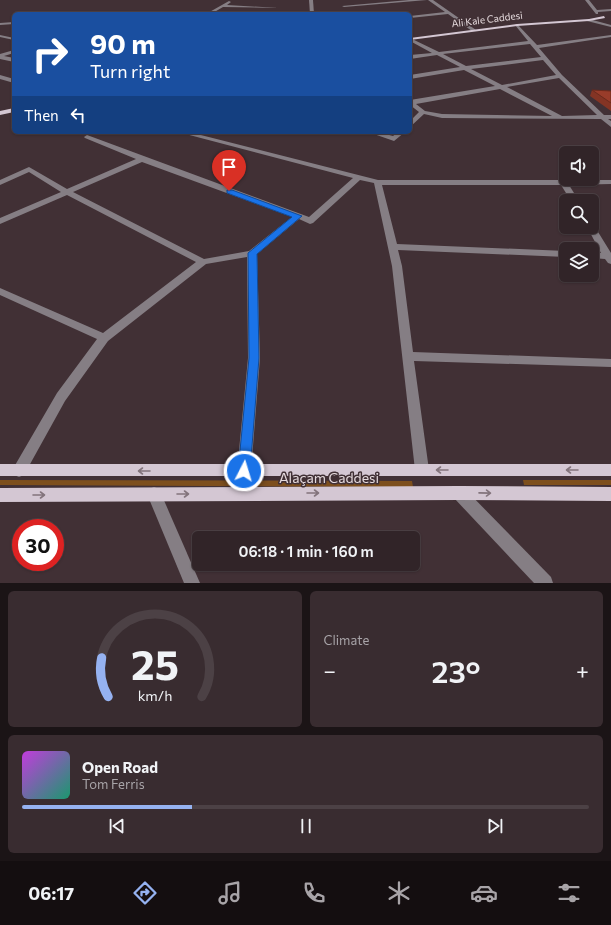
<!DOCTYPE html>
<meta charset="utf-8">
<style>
:root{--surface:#312428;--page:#392c30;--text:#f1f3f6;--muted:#a8a4a8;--line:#4c4145;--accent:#95b2f1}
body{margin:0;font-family:Commissioner,sans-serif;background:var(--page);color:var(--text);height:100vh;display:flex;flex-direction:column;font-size:15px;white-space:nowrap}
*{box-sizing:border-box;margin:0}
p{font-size:13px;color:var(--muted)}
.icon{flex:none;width:22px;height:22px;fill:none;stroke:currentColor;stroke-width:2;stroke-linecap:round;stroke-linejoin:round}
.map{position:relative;height:583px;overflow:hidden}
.details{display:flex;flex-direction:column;gap:8px;padding:8px;background:#1b1416;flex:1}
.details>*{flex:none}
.hud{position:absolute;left:12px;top:12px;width:400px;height:122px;border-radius:6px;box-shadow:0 1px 3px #0004,0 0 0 1px var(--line);background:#1a4fa0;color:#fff;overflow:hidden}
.tools{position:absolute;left:559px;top:146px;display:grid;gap:8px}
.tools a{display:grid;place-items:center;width:40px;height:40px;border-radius:6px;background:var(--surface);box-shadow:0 1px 3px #0004,0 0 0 1px var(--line);font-size:20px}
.speed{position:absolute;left:12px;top:519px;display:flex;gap:8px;font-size:20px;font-weight:700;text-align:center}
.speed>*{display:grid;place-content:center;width:52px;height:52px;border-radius:50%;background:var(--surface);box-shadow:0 1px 3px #0004,0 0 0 1px var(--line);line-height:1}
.speed .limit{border:6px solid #d22;background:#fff;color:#111}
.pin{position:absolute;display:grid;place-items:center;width:34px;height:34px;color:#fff;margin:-41px -17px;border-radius:50% 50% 50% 0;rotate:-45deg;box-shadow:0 0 4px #0007}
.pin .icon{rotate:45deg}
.me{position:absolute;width:44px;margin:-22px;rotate:5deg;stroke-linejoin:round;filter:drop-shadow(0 0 3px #0008)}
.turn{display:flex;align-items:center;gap:14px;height:84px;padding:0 12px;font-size:18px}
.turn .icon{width:52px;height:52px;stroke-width:2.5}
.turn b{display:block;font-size:28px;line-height:34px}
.then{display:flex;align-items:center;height:38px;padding:0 12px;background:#0003;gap:8px;font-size:15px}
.big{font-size:30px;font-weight:600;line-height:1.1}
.details .card{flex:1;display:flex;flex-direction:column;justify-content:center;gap:6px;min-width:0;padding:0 14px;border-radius:6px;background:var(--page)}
.details .dial{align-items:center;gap:0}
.dial svg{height:104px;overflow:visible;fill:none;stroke:var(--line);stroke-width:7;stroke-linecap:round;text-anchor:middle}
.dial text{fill:var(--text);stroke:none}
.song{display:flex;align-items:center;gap:12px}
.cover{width:48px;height:48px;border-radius:6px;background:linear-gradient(135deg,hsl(290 70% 55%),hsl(160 70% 35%))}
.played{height:4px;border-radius:2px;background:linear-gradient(90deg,var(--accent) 30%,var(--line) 30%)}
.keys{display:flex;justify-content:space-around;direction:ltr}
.heat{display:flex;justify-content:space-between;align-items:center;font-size:22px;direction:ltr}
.details .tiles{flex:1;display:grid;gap:8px;grid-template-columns:1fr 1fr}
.card:last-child{grid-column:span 2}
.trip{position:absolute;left:192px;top:531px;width:228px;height:40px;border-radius:6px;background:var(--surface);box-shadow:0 1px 3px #0004,0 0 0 1px var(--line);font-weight:600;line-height:40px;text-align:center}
.tabs{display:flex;height:64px;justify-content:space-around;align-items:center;background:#140e10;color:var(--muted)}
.tabs .icon{width:28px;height:28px}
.tabs .active{color:var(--accent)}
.tabs b{font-size:18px;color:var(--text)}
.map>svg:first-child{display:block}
</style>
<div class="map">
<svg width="611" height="583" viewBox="0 0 611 583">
<rect width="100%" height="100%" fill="#413035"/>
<g fill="#7d4f1d">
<polygon points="0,480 412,481 413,487 0,485"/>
<polygon points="523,480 611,480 611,485 524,485"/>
</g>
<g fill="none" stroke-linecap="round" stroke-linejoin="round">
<g fill="#857e84" fill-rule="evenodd">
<polygon points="309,0 313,0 314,14 310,14"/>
<polygon points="409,0 427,0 344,7 342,6"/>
<polygon points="428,0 433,0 476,30 472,31 448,14 410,18 410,16 445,12"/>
<polygon points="585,0 589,0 597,10 611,9 611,11 598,12 598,14 596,14"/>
<polygon points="229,1 231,2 227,5 279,8 223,7 211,14 206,14"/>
<polygon points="589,19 611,25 611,27 587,21"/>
<polygon points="14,22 14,24 0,25 0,23"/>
<path d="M 517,24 L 537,45 L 611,35 L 611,37 L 539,48 L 562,75 L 604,115 L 611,115 L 611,119 L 608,119 L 611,121 L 611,127 L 601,119 L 442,118 L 424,114 L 410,127 L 410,121 L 419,112 L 410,105 L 410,100 L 495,86 L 464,70 L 410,79 L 410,75 L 460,67 L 437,55 L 410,59 L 410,55 L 432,53 L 410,41 L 410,38 L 439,52 L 528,41 L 515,25 ZM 530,44 L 541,57 L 466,66 L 443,54 ZM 543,60 L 556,75 L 502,85 L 471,69 ZM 559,78 L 597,115 L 562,116 L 507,87 ZM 500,89 L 552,116 L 442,114 L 425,111 L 416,104 Z"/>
<polygon points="0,35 14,38 14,40 0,37"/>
<polygon points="14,50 14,53 4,56 14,58 14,62 0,59 0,54"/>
<polygon points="0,75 14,79 14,83 0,79"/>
<path d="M 178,132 L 189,132 L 378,180 L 611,180 L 611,184 L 569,185 L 579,201 L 571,201 L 561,185 L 382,185 L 397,244 L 566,251 L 566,257 L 398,250 L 402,266 L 413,352 L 611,359 L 611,367 L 414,361 L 429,470 L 427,474 L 422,476 L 417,474 L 415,470 L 392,266 L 374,183 L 360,180 L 313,223 L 310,224 L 299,219 L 257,254 L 260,358 L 251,471 L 249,475 L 244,477 L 239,475 L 237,471 L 248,358 L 247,257 L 206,264 L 108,341 L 65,401 L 24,475 L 19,477 L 14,475 L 12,471 L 14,467 L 57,393 L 97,339 L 0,295 L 0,288 L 103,333 L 196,262 L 67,195 L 0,224 L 0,218 L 61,192 L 29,172 L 0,185 L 0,180 L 29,167 L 67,189 L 136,159 L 85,138 L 84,137 L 87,135 L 309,217 L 353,178 ZM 142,162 L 292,217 L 249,251 L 204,259 L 73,192 Z"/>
<polygon points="368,132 378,132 393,136 398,132 405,132 394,141"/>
<polygon points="592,225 595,227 611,253 611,264 608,263 605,259 592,258 592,252 601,253 587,227 592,227"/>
<polygon points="459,486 464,488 551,577 553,583 534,583 454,498 452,493 454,488"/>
<polygon points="154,487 159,489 200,583 184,583 147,494 149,489"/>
</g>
<g fill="#d4c7d3" fill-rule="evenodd">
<polygon points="604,16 605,18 589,21 517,26 410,40 410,38 517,24 589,19"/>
<polygon points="14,108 14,112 0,115 0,111"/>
<rect x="0" y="464" width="611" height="12"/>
<polygon points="459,486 611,487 611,501 459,500 0,502 0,488"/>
</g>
</g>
<polygon fill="#843424" points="592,90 611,91 611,111 590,96"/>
<polygon fill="#993c2a" stroke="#6b2a1d" points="592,90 611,91 611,103"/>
<defs><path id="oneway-shaft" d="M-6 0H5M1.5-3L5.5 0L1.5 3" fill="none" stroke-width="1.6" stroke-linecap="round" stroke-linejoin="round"/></defs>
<g stroke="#83747c">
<use href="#oneway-shaft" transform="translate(442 470) rotate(180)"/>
<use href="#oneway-shaft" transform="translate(572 470) rotate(180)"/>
<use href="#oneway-shaft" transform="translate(144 471) rotate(-180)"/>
<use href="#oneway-shaft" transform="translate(313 493)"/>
<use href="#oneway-shaft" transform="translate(485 493) rotate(1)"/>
<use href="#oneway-shaft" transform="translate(183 494)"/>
<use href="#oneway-shaft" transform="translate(39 495)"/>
</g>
<polygon fill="#1a73e8" stroke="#114b97" points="227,190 232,190 302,216 257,254 259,358 250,471 248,475 244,476 239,475 238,471 249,358 248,253 292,217 227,193"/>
<g text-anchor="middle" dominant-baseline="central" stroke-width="3" stroke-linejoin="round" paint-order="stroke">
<g font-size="10" fill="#e5dadd" stroke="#413035">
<text transform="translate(487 19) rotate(-7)">Ali Kale Caddesi</text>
</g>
<g font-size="14" fill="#e5dadd" stroke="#413035">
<text x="329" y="477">Alaçam Caddesi</text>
</g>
</g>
</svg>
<div class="tools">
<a><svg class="icon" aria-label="sound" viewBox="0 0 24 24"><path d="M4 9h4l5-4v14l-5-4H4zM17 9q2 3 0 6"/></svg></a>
<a><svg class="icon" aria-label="search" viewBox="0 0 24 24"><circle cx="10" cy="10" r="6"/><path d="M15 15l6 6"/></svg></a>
<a><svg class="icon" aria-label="layers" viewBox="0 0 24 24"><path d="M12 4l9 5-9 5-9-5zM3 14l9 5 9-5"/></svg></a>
</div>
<div class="speed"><div class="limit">30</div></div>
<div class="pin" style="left:229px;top:191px;background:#d93025"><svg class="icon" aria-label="arrive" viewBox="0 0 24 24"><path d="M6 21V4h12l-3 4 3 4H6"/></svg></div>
<svg class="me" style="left:244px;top:471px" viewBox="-20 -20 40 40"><circle r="17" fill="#1a73e8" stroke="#fff" stroke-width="3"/><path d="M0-11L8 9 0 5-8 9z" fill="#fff"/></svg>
<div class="trip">06:18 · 1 min · 160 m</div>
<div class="hud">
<div class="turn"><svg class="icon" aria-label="right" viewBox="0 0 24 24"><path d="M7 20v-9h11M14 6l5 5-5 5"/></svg><div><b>90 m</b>Turn right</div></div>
<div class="then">Then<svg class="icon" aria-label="left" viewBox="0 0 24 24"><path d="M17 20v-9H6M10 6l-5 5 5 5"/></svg></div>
</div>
</div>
<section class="details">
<div class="tiles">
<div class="card dial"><svg viewBox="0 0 100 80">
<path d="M14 69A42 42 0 1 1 86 69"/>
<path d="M14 69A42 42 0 0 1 9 39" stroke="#95b2f1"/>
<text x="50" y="56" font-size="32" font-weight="700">25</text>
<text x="50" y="72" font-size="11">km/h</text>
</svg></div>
<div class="card"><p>Climate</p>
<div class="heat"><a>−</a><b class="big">23°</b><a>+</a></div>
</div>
<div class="card">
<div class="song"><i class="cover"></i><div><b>Open Road</b><p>Tom Ferris</p></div></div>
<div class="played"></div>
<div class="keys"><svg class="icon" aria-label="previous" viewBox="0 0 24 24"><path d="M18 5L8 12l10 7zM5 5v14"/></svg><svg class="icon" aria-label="pause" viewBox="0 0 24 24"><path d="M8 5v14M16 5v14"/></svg><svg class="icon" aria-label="next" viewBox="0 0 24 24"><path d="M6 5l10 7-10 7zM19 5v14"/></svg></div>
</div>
</div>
</section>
<nav class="tabs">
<b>06:17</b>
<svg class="icon active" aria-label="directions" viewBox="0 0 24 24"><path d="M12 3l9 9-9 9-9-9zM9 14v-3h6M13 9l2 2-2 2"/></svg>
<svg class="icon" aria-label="music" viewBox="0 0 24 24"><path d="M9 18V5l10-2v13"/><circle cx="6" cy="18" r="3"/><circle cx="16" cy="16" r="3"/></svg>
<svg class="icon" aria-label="phone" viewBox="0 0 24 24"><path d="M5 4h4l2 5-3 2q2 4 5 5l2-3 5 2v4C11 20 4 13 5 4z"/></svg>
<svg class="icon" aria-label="climate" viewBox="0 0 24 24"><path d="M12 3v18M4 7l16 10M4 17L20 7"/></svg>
<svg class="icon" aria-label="car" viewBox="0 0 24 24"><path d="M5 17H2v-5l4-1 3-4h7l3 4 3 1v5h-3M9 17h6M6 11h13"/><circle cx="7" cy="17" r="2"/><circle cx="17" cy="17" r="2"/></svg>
<svg class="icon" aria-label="filters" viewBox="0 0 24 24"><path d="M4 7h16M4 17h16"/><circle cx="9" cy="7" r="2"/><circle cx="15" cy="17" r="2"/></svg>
</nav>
